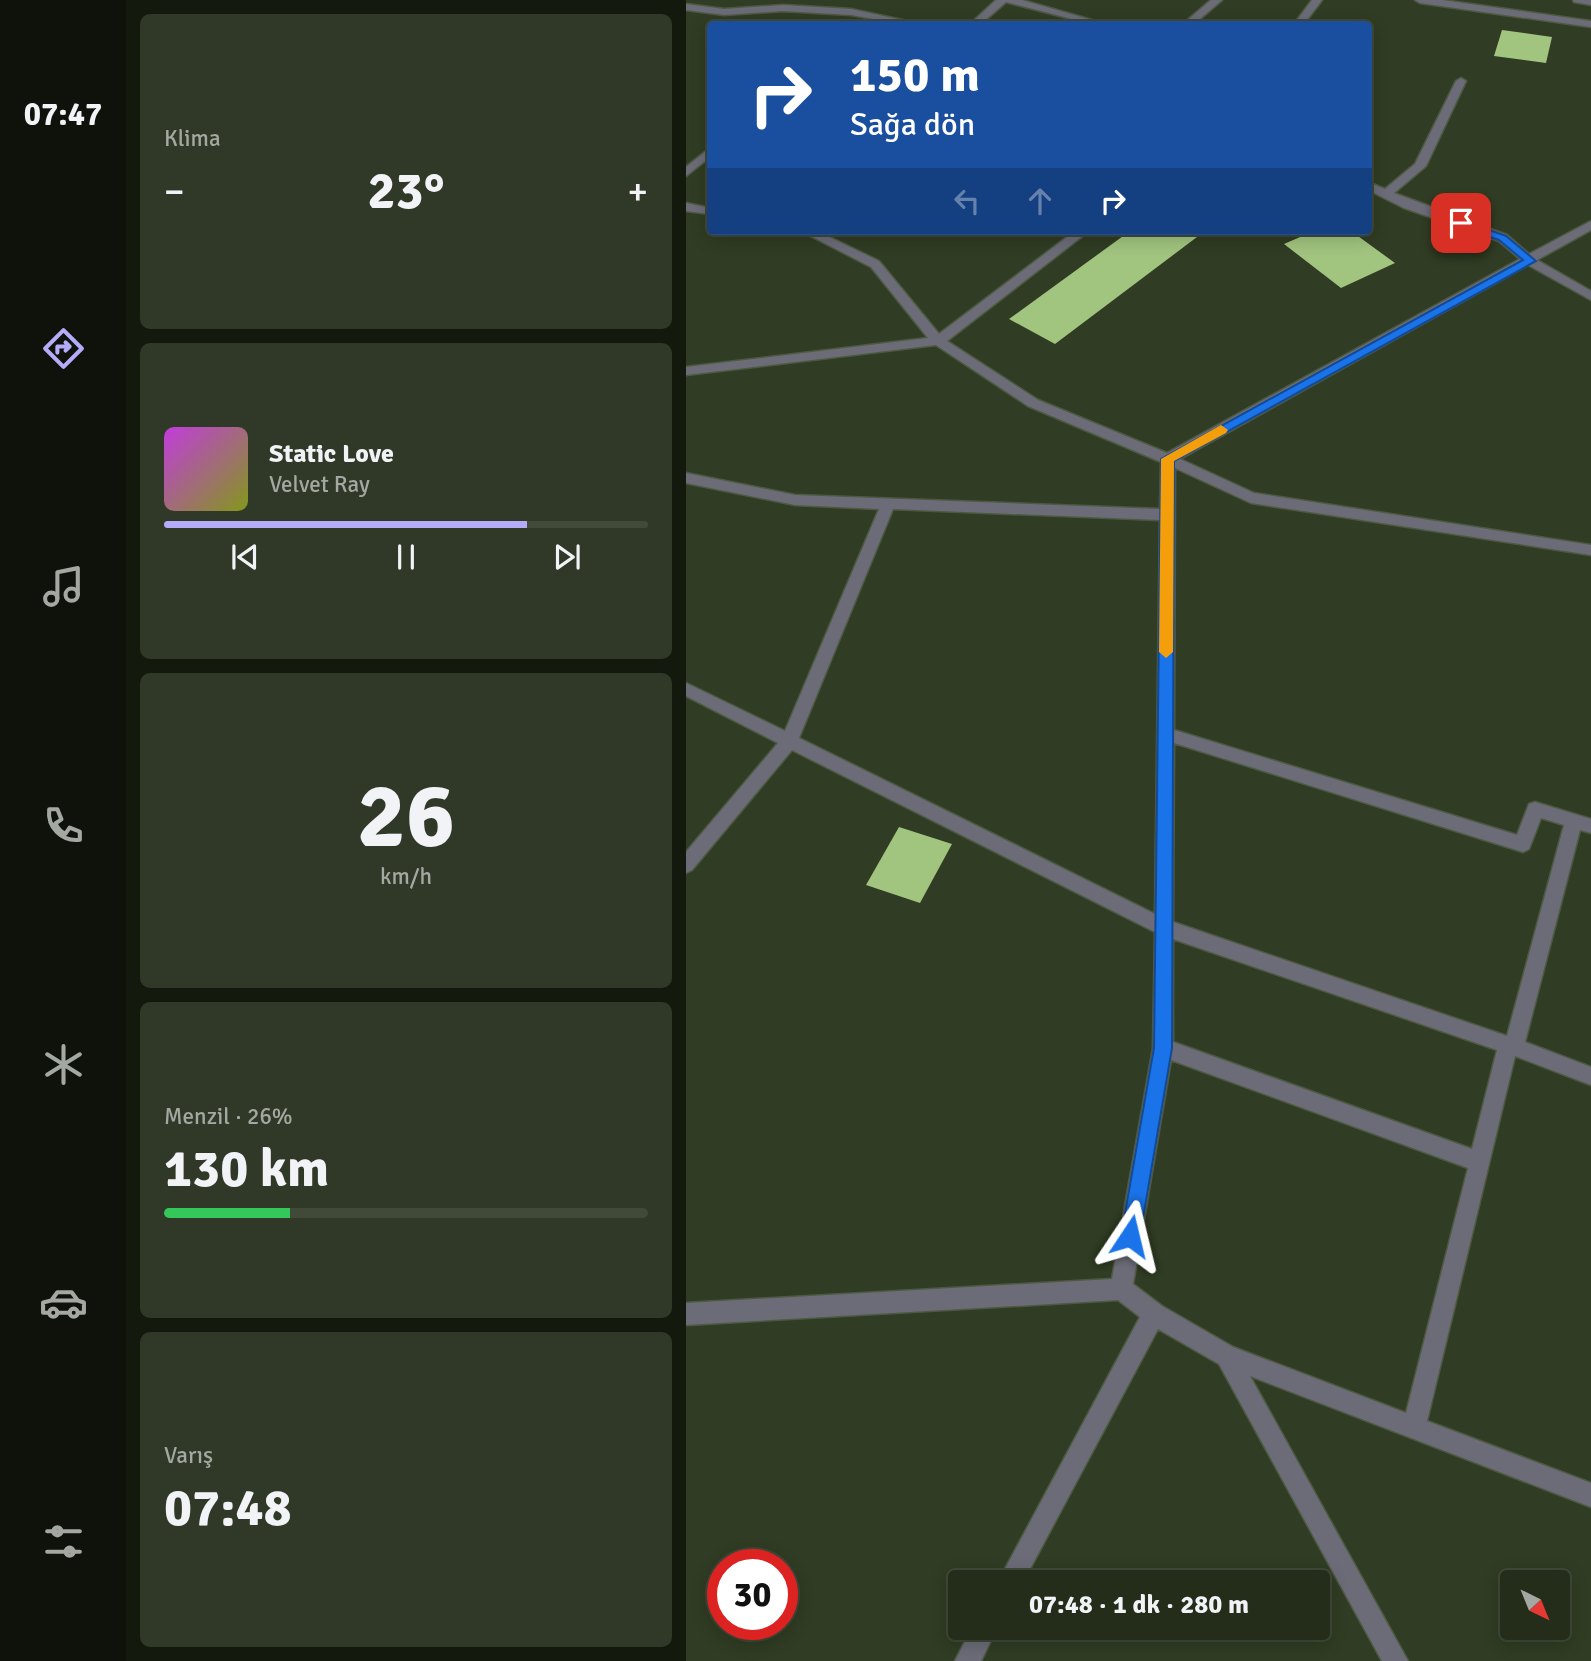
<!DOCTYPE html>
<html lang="tr">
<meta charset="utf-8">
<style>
:root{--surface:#242d1a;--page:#303927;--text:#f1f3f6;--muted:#a3a8a2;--line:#414939;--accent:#b4acf9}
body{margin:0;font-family:Signika,sans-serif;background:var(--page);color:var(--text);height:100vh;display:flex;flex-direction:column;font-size:26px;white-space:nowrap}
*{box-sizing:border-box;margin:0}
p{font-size:23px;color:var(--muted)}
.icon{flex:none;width:38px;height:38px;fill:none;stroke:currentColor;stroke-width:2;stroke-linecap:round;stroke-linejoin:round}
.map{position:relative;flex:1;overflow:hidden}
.sheet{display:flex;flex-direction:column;gap:14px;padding:14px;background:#14190e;width:560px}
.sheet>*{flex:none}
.top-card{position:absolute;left:21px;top:21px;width:665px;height:214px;border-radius:7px;box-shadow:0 4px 18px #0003,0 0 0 2px var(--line);background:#1a4fa0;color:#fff;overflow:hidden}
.needle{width:46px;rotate:137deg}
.controls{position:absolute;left:814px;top:1570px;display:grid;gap:14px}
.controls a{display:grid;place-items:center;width:70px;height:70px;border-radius:7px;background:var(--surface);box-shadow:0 4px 18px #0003,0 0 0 2px var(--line);font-size:35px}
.speed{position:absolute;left:21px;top:1549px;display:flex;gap:14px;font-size:35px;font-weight:700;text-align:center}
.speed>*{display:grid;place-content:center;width:91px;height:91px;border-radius:50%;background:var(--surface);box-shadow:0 4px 18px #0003,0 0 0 2px var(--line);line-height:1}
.speed .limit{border:10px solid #d22;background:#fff;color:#111}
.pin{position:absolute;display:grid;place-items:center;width:60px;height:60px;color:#fff;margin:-30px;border-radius:14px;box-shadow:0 4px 10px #0006}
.me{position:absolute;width:77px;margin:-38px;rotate:10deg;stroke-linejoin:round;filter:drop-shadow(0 0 5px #0008)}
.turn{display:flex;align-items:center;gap:24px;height:147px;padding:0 28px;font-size:32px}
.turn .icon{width:91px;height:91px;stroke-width:2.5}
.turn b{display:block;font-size:49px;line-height:60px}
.lanes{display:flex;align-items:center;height:66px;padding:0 28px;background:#0003;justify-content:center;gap:35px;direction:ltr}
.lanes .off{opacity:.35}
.big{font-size:52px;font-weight:700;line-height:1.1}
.sheet .tile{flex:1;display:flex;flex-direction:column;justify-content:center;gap:10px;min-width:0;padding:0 24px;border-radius:10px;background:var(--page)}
.sheet .dial{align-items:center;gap:0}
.dial b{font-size:91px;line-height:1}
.song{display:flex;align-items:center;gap:21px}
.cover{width:84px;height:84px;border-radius:10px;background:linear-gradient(135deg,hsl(290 70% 55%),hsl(70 70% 35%))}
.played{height:7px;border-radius:4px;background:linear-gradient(90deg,var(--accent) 75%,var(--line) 75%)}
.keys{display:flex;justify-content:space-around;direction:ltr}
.heat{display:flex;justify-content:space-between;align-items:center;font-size:38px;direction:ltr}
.charge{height:10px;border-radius:5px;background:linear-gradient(90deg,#34c759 26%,var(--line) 0)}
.trip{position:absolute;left:262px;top:1570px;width:382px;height:70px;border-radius:7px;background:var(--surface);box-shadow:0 4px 18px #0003,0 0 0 2px var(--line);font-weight:700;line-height:70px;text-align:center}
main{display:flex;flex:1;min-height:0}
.menu{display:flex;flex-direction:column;width:126px;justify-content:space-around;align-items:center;background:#0e120a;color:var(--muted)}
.menu .icon{width:49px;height:49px}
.menu .on{color:var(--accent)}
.menu b{font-size:32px;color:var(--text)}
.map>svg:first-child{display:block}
</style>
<main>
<nav class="menu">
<b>07:47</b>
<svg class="icon on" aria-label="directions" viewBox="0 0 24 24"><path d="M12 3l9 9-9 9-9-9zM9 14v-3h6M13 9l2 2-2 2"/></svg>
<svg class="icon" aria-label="music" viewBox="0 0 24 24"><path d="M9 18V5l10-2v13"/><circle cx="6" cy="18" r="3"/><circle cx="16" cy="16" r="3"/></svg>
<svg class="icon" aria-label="phone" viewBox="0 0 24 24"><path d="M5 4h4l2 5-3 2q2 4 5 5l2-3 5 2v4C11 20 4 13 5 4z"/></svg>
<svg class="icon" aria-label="climate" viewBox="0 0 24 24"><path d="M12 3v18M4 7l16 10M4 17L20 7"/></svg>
<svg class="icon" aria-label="car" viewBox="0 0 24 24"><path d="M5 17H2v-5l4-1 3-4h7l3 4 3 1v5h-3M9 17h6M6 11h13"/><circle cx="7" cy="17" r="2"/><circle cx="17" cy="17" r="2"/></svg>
<svg class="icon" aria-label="filters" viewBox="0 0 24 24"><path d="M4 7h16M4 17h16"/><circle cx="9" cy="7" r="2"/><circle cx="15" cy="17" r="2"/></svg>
</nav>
<section class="sheet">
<div class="tile"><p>Klima</p>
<div class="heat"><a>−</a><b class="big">23°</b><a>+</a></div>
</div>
<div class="tile">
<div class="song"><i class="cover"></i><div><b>Static Love</b><p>Velvet Ray</p></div></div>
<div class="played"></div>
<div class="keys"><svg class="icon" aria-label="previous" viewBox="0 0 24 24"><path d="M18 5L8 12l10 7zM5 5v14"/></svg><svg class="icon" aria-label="pause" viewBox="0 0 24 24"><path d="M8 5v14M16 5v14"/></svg><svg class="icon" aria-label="next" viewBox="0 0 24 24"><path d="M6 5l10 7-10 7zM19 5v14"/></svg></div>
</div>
<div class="tile dial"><b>26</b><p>km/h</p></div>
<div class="tile"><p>Menzil · 26%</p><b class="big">130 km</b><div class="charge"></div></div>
<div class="tile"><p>Varış</p><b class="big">07:48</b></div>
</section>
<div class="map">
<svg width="905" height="1661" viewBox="0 0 905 1661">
<rect width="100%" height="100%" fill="#303c23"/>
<g fill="#a1c47f">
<polygon points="816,30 866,37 860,63 808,56"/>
<polygon points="444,231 519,231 369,344 323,319"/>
<polygon points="628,231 665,231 709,263 655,288 598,244"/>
<polygon points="213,827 266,844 234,903 180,885"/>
</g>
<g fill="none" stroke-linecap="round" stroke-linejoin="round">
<defs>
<g id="minor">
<polygon points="310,0 336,0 420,24 405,24 320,2 295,24 284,24"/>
<polygon points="525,0 536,0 508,24 497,24"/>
<polygon points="626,0 636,0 618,24 608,24"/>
<polygon points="729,0 756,0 905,21 905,27 734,3"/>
<polygon points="887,0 905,0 905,5 888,2"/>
<polygon points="0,4 38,9 97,5 165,9 235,24 216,24 165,15 97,11 38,15 0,10"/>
<path d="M 775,78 L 780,81 L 740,166 L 708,193 L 821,235 L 843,254 L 905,221 L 905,230 L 851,260 L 905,291 L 905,300 L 842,265 L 494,459 L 568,493 L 905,545 L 905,555 L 565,503 L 489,468 L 488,730 L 831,835 L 843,804 L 849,802 L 905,819 L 905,833 L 894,830 L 839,1042 L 905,1067 L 905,1085 L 829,1056 L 741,1421 L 905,1483 L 905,1507 L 564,1376 L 722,1661 L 696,1661 L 533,1364 L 472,1329 L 337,1582 L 312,1582 L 454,1317 L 432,1300 L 0,1325 L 0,1303 L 426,1279 L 467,1048 L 469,932 L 106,750 L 6,870 L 0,873 L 0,852 L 92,743 L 0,696 L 0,683 L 99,731 L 193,509 L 109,505 L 0,483 L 0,473 L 109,495 L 474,509 L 475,462 L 342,406 L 250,345 L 0,375 L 0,367 L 242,338 L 185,267 L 115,231 L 131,231 L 193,261 L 253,334 L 389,231 L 403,231 L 261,341 L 352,400 L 481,453 L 834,259 L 813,241 L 718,208 L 682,190 L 682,182 L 699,189 L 729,164 L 770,81 ZM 207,509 L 474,520 L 469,914 L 113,738 ZM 488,743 L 837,852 L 843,849 L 855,818 L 878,825 L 821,1036 L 487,922 ZM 487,939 L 811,1050 L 786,1149 L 487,1042 ZM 485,1060 L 782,1168 L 720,1413 L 547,1347 L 476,1306 L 447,1284 Z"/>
<polygon points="24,148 24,157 0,176 0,167"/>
<polygon points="0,203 24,208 24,214 0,211"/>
<polygon points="286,1628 311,1628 295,1661 269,1661"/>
</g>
</defs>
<use href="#minor" stroke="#4e5942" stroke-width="3"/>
<use href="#minor" fill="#6c6c79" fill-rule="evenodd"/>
</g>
<polygon fill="#1a73e8" stroke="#114b97" stroke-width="2" points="775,220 820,236 850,261 488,461 486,1048 454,1236 451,1242 444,1245 438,1242 435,1236 468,1048 475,459 837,260 813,240 771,226 770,223"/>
<polygon fill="#f59e0b" points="535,425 542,430 540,433 488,461 487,652 480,658 473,652 475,459"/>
</svg>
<div class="controls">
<a><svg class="needle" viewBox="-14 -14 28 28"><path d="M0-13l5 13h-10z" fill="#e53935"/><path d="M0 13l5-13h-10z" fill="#a3a8a2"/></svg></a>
</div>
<div class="speed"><div class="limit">30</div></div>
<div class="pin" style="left:775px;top:223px;background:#d93025"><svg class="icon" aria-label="arrive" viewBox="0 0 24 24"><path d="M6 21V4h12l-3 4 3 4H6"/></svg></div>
<svg class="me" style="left:444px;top:1236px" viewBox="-20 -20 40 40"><path d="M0-17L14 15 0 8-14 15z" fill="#1a73e8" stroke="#fff" stroke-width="4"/></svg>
<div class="trip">07:48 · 1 dk · 280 m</div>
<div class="top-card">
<div class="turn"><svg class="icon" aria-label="right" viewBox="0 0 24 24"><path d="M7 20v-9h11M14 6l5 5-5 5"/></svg><div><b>150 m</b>Sağa dön</div></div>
<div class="lanes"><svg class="icon off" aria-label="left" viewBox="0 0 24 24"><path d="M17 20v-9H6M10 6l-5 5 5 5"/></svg><svg class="icon off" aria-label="ahead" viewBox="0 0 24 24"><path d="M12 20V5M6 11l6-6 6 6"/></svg><svg class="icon" aria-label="right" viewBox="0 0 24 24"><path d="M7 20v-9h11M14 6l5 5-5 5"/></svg></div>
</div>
</div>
</main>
